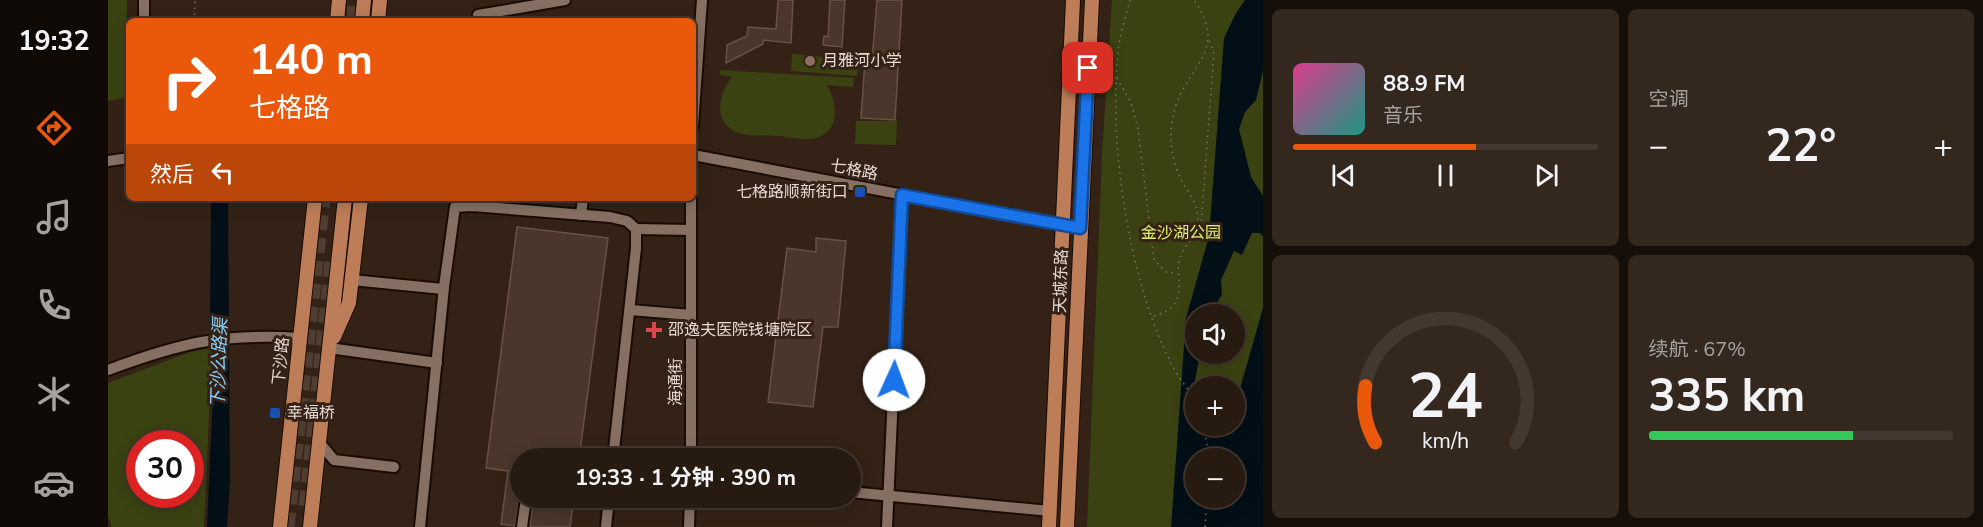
<!DOCTYPE html>
<html lang="zh">
<meta charset="utf-8">
<style>
:root{--surface:#271a10;--page:#33271e;--text:#f1f3f6;--muted:#a4a19f;--line:#433830;--accent:#ea580c}
body{margin:0;font-family:"Nunito Sans","Noto Sans SC",sans-serif;background:var(--page);color:var(--text);height:100vh;display:flex;flex-direction:column;font-size:22px;white-space:nowrap}
*{box-sizing:border-box;margin:0}
p{font-size:20px;color:var(--muted)}
.icon{flex:none;width:33px;height:33px;fill:none;stroke:currentColor;stroke-width:2;stroke-linecap:round;stroke-linejoin:round}
.map{position:relative;flex:1;overflow:hidden}
.panel{display:flex;flex-direction:column;gap:9px;padding:9px;background:#150e09;width:720px}
.panel>*{flex:none}
.top-card{position:absolute;left:18px;top:18px;width:570px;height:183px;border-radius:9px;box-shadow:0 3px 15px #0003,0 0 0 2px var(--line);background:#ea580c;color:#fff;overflow:hidden}
.fabs{position:absolute;left:1077px;top:304px;display:grid;gap:12px}
.fabs a{display:grid;place-items:center;width:60px;height:60px;border-radius:50%;background:var(--surface);box-shadow:0 3px 15px #0003,0 0 0 2px var(--line);font-size:30px}
.speed{position:absolute;left:18px;top:430px;display:flex;gap:12px;font-size:30px;font-weight:700;text-align:center}
.speed>*{display:grid;place-content:center;width:78px;height:78px;border-radius:50%;background:var(--surface);box-shadow:0 3px 15px #0003,0 0 0 2px var(--line);line-height:1}
.speed .limit{border:9px solid #d22;background:#fff;color:#111}
.pin{position:absolute;display:grid;place-items:center;width:51px;height:51px;color:#fff;margin:-26px;border-radius:12px;box-shadow:0 3px 9px #0006}
.me{position:absolute;width:66px;margin:-33px;rotate:2deg;stroke-linejoin:round;filter:drop-shadow(0 0 4px #0008)}
.turn{display:flex;align-items:center;gap:21px;height:126px;padding:0 24px;font-size:27px}
.turn .icon{width:78px;height:78px;stroke-width:2.5}
.turn b{display:block;font-size:42px;line-height:51px}
.then{display:flex;align-items:center;height:57px;padding:0 24px;background:#0003;gap:12px;font-size:22px}
.big{font-size:45px;font-weight:700;line-height:1.1}
.panel .card{flex:1;display:flex;flex-direction:column;justify-content:center;gap:9px;min-width:0;padding:0 21px;border-radius:9px;background:var(--page)}
.panel .dial{align-items:center;gap:0}
.dial svg{height:156px;overflow:visible;fill:none;stroke:var(--line);stroke-width:7;stroke-linecap:round;text-anchor:middle}
.dial text{fill:var(--text);stroke:none}
.song{display:flex;align-items:center;gap:18px}
.cover{width:72px;height:72px;border-radius:9px;background:linear-gradient(135deg,hsl(330 70% 55%),hsl(170 70% 35%))}
.played{height:6px;border-radius:3px;background:linear-gradient(90deg,var(--accent) 60%,var(--line) 60%)}
.keys{display:flex;justify-content:space-around;direction:ltr}
.heat{display:flex;justify-content:space-between;align-items:center;font-size:33px;direction:ltr}
.charge{height:9px;border-radius:4px;background:linear-gradient(90deg,#34c759 67%,var(--line) 0)}
.panel .tiles{flex:1;display:grid;gap:9px;grid-template-columns:repeat(2,1fr)}
.trip{position:absolute;left:402px;top:448px;width:351px;height:60px;border-radius:30px;background:var(--surface);box-shadow:0 3px 15px #0003,0 0 0 2px var(--line);font-weight:700;line-height:60px;text-align:center}
main{display:flex;flex:1;min-height:0}
.tabs{display:flex;flex-direction:column;width:108px;justify-content:space-around;align-items:center;background:#100a06;color:var(--muted)}
.tabs .icon{width:42px;height:42px}
.tabs .active{color:var(--accent)}
.tabs b{font-size:27px;color:var(--text)}
.map>svg:first-child{display:block}
</style>
<main>
<nav class="tabs">
<b>19:32</b>
<svg class="icon active" aria-label="directions" viewBox="0 0 24 24"><path d="M12 3l9 9-9 9-9-9zM9 14v-3h6M13 9l2 2-2 2"/></svg>
<svg class="icon" aria-label="music" viewBox="0 0 24 24"><path d="M9 18V5l10-2v13"/><circle cx="6" cy="18" r="3"/><circle cx="16" cy="16" r="3"/></svg>
<svg class="icon" aria-label="phone" viewBox="0 0 24 24"><path d="M5 4h4l2 5-3 2q2 4 5 5l2-3 5 2v4C11 20 4 13 5 4z"/></svg>
<svg class="icon" aria-label="climate" viewBox="0 0 24 24"><path d="M12 3v18M4 7l16 10M4 17L20 7"/></svg>
<svg class="icon" aria-label="car" viewBox="0 0 24 24"><path d="M5 17H2v-5l4-1 3-4h7l3 4 3 1v5h-3M9 17h6M6 11h13"/><circle cx="7" cy="17" r="2"/><circle cx="17" cy="17" r="2"/></svg>
</nav>
<div class="map">
<svg width="1155" height="527" viewBox="0 0 1155 527">
<rect width="100%" height="100%" fill="#342216"/>
<g fill="#3b4211" fill-rule="evenodd">
<polygon points="0,0 19,0 18,98 0,101"/>
<path d="M 1004,0 L 1155,0 L 1155,527 L 979,527 L 994,155 ZM 1088,315 L 1126,315 L 1126,354 L 1088,354 ZM 1088,387 L 1126,387 L 1126,426 L 1088,426 ZM 1088,459 L 1126,459 L 1126,498 L 1088,498 Z"/>
<polygon points="684,54 750,60 749,76 683,71"/>
<path d="M 612,70 L 746,78 L 745,87 L 719,85 C 729,102 734,131 707,138 C 696,141 681,137 670,136 C 657,135 639,137 628,132 C 604,121 611,93 624,77 L 612,75 Z"/>
<polygon points="748,121 789,121 788,145 747,144"/>
<path d="M 104,348 L 96,527 L 4,527 L 0,516 L 0,383 L 82,352 ZM 32,444 L 82,444 L 82,495 L 32,495 Z"/>
</g>
<g fill="#030f17" fill-rule="evenodd">
<path d="M 1137,0 L 1155,0 L 1155,71 L 1148,100 L 1137,112 L 1131,129 L 1143,177 L 1155,196 L 1155,236 L 1152,233 L 1144,233 L 1134,255 L 1126,251 L 1113,280 L 1114,294 L 1102,315 L 1088,315 L 1088,354 L 1092,354 L 1085,391 L 1088,426 L 1104,431 L 1111,426 L 1126,426 L 1127,406 L 1155,308 L 1155,527 L 1063,527 L 1078,318 L 1101,236 L 1116,38 L 1128,13 ZM 1088,459 L 1126,459 L 1126,498 L 1088,498 Z"/>
<polygon points="103,198 120,198 122,481 119,527 99,527 107,349 102,323"/>
</g>
<g fill="#4a362a" stroke="#675245" stroke-width="1.5">
<polygon points="670,0 685,0 683,43 655,40 655,44 618,63 619,45 639,36 640,27 668,29"/>
<polygon points="722,0 737,0 734,47 715,45 716,36 720,37"/>
<polygon points="769,0 794,0 787,120 753,118 757,60 764,61"/>
<polygon points="409,227 500,238 471,459 429,459 426,449 421,448 416,451 412,459 412,493 407,526 393,524 400,471 378,468"/>
<polygon points="708,238 738,241 730,327 715,327 705,407 660,402 679,248 708,252"/>
<polygon points="425,498 466,498 462,527 422,527"/>
</g>
<g fill="none" stroke-linecap="round" stroke-linejoin="round">
<g stroke="#4f3d32" stroke-width="15" stroke-dasharray="15 8" stroke-linecap="butt">
<polyline points="246,21 247,0"/>
<polyline points="198,506 224,261"/>
<polyline points="179,527 215,198"/>
</g>
<defs>
<g id="minor">
<polyline points="36,0 36,21"/>
<polyline points="370,15 457,0"/>
<polyline points="585,126 594,0"/>
<polyline points="585,155 971,228"/>
<polyline points="0,161 21,158"/>
<polyline points="473,215 475,198"/>
<polyline points="528,229 583,230"/>
<polyline points="244,280 335,289"/>
<polyline points="522,310 583,315"/>
<polyline points="221,348 329,363"/>
<path d="M 0,370 C 72,343 114,333 192,338"/>
<polyline points="211,442 226,460 286,467"/>
<polyline points="422,459 422,455"/>
<polyline points="583,459 583,198"/>
<polyline points="742,492 942,511"/>
<polyline points="312,527 336,287 347,207 364,206 502,217 519,221 528,229 528,248 505,459"/>
<polyline points="414,527 418,498"/>
<polyline points="498,527 501,498"/>
<polyline points="581,527 582,498"/>
<polyline points="779,527 794,195"/>
</g>
<g id="major">
<polyline points="229,21 231,0"/>
<polyline points="254,21 256,0"/>
<polyline points="270,21 272,0"/>
<polyline points="226,337 241,303 253,198"/>
<polyline points="172,527 207,198"/>
<polyline points="202,527 237,198"/>
<polyline points="941,527 965,0"/>
<polyline points="959,527 984,0"/>
</g>
</defs>
<use href="#minor" stroke="#1b0b02" stroke-width="14"/>
<use href="#major" stroke="#1b0b02" stroke-width="16"/>
<g stroke="#817268" stroke-width="1.5" stroke-dasharray="1.5 4.5" stroke-linecap="butt">
<path d="M 1022,0 C 1018,17 1011,36 1010,53 C 1000,145 1022,287 1066,369 C 1073,381 1082,391 1088,403"/>
<polyline points="86,21 87,0"/>
<polyline points="1009,78 1023,103 1030,128 1046,260 1058,272 1069,273"/>
<polyline points="1092,239 1106,51 1100,39"/>
<path d="M 1046,316 C 1055,313 1064,310 1068,301 C 1075,288 1068,274 1071,261 C 1076,241 1094,236 1089,211 C 1087,200 1078,189 1073,179 C 1063,159 1060,134 1066,112 C 1076,68 1123,52 1086,0"/>
<polyline points="1096,426 1101,459"/>
<polyline points="1097,527 1099,498"/>
</g>
<use href="#minor" stroke="#867063" stroke-width="10"/>
<use href="#major" stroke="#be7d59" stroke-width="14"/>
</g>
<g fill="none" stroke-linecap="round" stroke-linejoin="round">
<defs>
<polyline id="route" points="786,380 794,195 972,228 980,68"/>
</defs>
<use href="#route" stroke="#114b97" stroke-width="15"/>
<use href="#route" stroke="#1a73e8" stroke-width="10"/>
</g>
<circle fill="#8d6e63" stroke="#342216" stroke-width="2" cx="702" cy="61" r="6"/>
<g fill="#1a4fb4" stroke="#342216" stroke-width="2">
<rect x="746" y="186" width="12" height="12" rx="3"/>
<rect x="161" y="407" width="12" height="12" rx="3"/>
</g>
<path fill="#e0444e" stroke="#342216" stroke-width="2" d="M543 321h6v6h6v6h-6v6h-6v-6h-6v-6h6z"/>
<g text-anchor="middle" dominant-baseline="central" stroke-width="6" stroke-linejoin="round" paint-order="stroke">
<g font-size="16" fill="#e5d9d2" stroke="#342216" text-anchor="start">
<text x="714" y="61">月雅河小学</text>
<text x="740" y="192" text-anchor="end">七格路顺新街口</text>
<text x="560" y="330">邵逸夫医院钱塘院区</text>
<text x="179" y="413">幸福桥</text>
</g>
<g font-size="16" fill="#e5d9d2" stroke="#342216">
<text transform="translate(746 170) rotate(11)">七格路</text>
<text transform="translate(953 281) rotate(-88)">天城东路</text>
<text transform="translate(173 361) rotate(-84)">下沙路</text>
<text transform="translate(568 382) rotate(-90)">海通街</text>
</g>
<g font-size="16" fill="#ddf16b" stroke="#342216">
<text x="1073" y="233">金沙湖公园</text>
</g>
<g font-size="18" font-style="italic" fill="#86cffb" stroke="#342216">
<text transform="translate(111 363) rotate(-88)">下沙公路渠</text>
</g>
</g>
</svg>
<div class="fabs">
<a><svg class="icon" aria-label="sound" viewBox="0 0 24 24"><path d="M4 9h4l5-4v14l-5-4H4zM17 9q2 3 0 6"/></svg></a>
<a>+</a>
<a>−</a>
</div>
<div class="speed"><div class="limit">30</div></div>
<div class="pin" style="left:980px;top:68px;background:#d93025"><svg class="icon" aria-label="arrive" viewBox="0 0 24 24"><path d="M6 21V4h12l-3 4 3 4H6"/></svg></div>
<svg class="me" style="left:786px;top:380px" viewBox="-20 -20 40 40"><circle r="19" fill="#fff"/><path d="M0-13L10 11 0 6-10 11z" fill="#1a73e8"/></svg>
<div class="trip">19:33 · 1 分钟 · 390 m</div>
<div class="top-card">
<div class="turn"><svg class="icon" aria-label="right" viewBox="0 0 24 24"><path d="M7 20v-9h11M14 6l5 5-5 5"/></svg><div><b>140 m</b>七格路</div></div>
<div class="then">然后<svg class="icon" aria-label="left" viewBox="0 0 24 24"><path d="M17 20v-9H6M10 6l-5 5 5 5"/></svg></div>
</div>
</div>
<section class="panel">
<div class="tiles">
<div class="card">
<div class="song"><i class="cover"></i><div><b>88.9 FM</b><p>音乐</p></div></div>
<div class="played"></div>
<div class="keys"><svg class="icon" aria-label="previous" viewBox="0 0 24 24"><path d="M18 5L8 12l10 7zM5 5v14"/></svg><svg class="icon" aria-label="pause" viewBox="0 0 24 24"><path d="M8 5v14M16 5v14"/></svg><svg class="icon" aria-label="next" viewBox="0 0 24 24"><path d="M6 5l10 7-10 7zM19 5v14"/></svg></div>
</div>
<div class="card"><p>空调</p>
<div class="heat"><a>−</a><b class="big">22°</b><a>+</a></div>
</div>
<div class="card dial"><svg viewBox="0 0 100 80">
<path d="M14 69A42 42 0 1 1 86 69"/>
<path d="M14 69A42 42 0 0 1 9 40" stroke="#ea580c"/>
<text x="50" y="56" font-size="32" font-weight="700">24</text>
<text x="50" y="72" font-size="11">km/h</text>
</svg></div>
<div class="card"><p>续航 · 67%</p><b class="big">335 km</b><div class="charge"></div></div>
</div>
</section>
</main>
